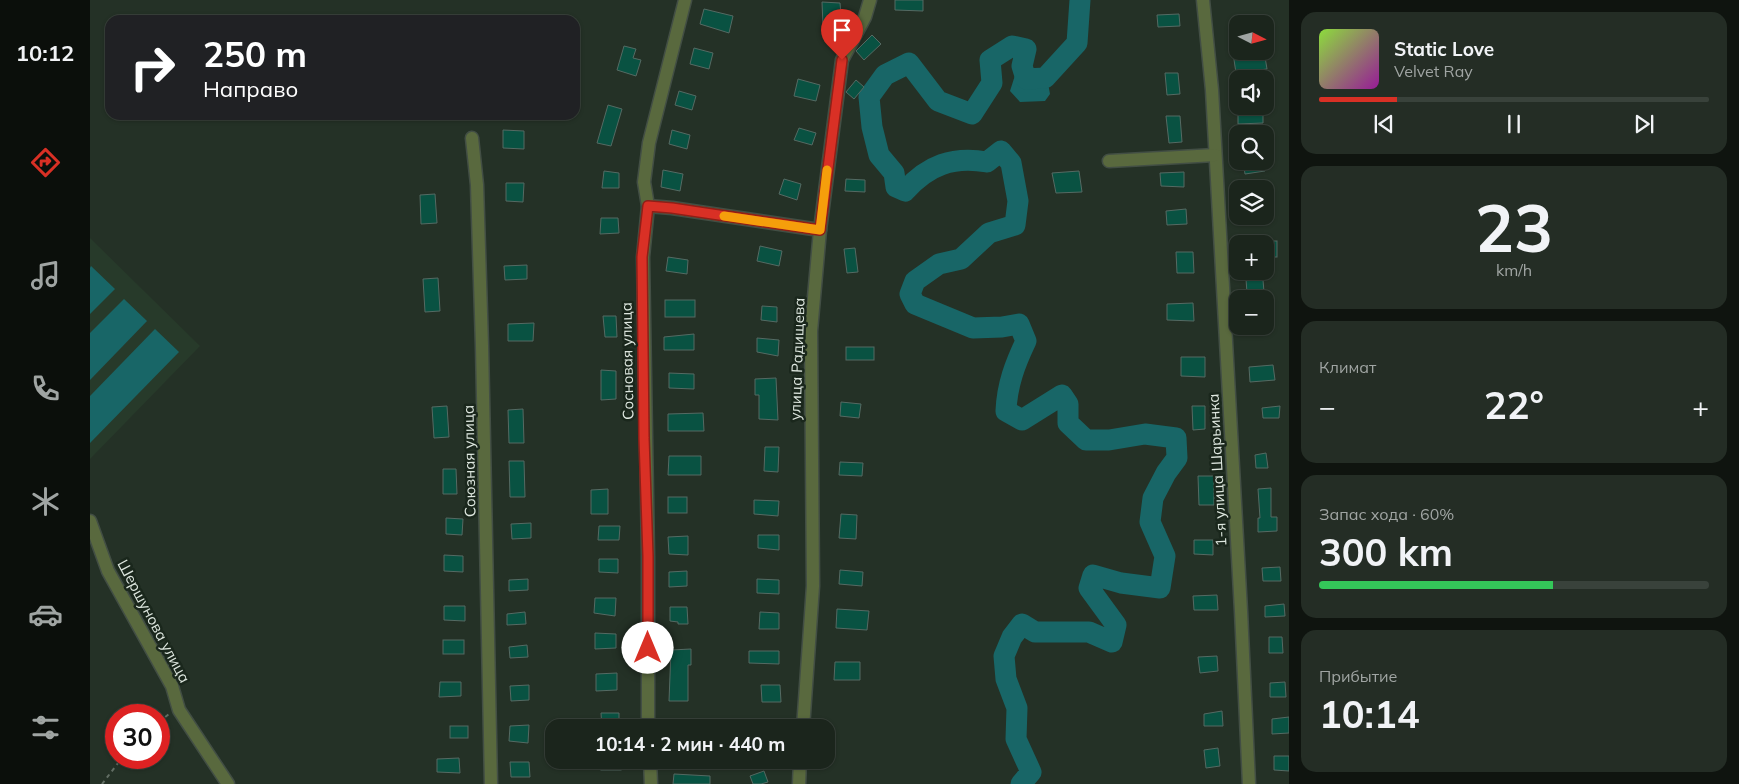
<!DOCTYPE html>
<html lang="ru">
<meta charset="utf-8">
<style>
:root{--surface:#1b251c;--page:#242d25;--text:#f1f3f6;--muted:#a0a5a3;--line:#39423b;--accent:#d93025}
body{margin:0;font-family:Mulish,sans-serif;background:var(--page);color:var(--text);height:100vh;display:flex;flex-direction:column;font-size:19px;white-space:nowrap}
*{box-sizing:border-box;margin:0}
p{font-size:16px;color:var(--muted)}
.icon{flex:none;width:28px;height:28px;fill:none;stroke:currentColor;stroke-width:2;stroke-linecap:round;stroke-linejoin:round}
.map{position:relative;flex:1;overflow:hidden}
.side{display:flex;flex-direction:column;gap:12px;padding:12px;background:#0f140f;width:450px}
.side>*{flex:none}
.banner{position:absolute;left:15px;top:15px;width:475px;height:105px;border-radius:15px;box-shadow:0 1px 4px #0004,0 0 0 1px var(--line);background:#202124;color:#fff;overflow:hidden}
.needle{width:32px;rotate:96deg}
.fabs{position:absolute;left:1139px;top:15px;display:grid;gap:10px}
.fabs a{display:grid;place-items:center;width:45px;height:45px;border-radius:10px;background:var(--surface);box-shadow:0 1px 4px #0004,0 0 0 1px var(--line);font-size:25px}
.speed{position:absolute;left:15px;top:704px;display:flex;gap:10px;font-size:25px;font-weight:700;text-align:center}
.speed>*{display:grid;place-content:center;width:65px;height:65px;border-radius:50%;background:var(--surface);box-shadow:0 1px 4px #0004,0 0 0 1px var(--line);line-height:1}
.speed .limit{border:8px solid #d22;background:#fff;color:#111}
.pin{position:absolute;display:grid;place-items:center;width:42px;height:42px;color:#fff;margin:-51px -21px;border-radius:50% 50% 50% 0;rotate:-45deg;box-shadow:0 0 5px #0007}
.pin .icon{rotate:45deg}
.me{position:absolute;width:55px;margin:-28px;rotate:0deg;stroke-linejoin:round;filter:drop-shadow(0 0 4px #0008)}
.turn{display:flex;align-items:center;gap:18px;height:105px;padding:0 15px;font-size:22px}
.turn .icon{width:65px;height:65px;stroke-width:2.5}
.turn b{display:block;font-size:35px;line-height:42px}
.big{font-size:38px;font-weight:700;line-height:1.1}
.side .card{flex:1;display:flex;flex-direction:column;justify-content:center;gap:8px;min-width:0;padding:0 18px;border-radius:15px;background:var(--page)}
.side .dial{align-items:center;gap:0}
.dial b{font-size:65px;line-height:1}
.song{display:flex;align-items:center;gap:15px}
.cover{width:60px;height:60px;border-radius:8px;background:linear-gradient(135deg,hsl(90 70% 55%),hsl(300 70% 35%))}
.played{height:5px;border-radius:2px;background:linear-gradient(90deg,var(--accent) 20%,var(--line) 20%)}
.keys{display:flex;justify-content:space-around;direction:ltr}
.heat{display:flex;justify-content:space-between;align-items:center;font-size:28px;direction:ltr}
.charge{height:8px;border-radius:4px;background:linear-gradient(90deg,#34c759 60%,var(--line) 0)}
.trip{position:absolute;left:455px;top:719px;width:290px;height:50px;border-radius:15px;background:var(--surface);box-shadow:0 1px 4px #0004,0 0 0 1px var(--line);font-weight:700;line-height:50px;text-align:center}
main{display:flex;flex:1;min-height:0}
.tabs{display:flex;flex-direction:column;width:90px;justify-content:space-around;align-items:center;background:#0b0f0b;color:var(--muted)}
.tabs .icon{width:35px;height:35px}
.tabs .active{color:var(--accent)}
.tabs b{font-size:22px;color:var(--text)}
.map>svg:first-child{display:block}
</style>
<main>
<nav class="tabs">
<b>10:12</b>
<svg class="icon active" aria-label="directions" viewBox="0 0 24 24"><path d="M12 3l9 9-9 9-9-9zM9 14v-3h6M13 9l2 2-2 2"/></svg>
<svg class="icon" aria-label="music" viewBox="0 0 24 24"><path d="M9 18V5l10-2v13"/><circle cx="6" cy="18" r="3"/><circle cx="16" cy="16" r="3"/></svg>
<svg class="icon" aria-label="phone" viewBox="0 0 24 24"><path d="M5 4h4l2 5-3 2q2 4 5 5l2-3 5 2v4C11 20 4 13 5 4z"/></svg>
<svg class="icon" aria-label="climate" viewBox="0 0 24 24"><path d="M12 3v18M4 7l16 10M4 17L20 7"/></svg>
<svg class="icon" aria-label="car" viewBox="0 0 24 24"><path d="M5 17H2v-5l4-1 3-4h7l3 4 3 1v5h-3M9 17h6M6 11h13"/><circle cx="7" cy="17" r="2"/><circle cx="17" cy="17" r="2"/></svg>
<svg class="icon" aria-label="filters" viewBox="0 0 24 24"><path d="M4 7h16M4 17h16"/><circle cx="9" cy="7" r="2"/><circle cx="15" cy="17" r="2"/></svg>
</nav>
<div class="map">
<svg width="1199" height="784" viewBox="0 0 1199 784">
<rect width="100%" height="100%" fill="#243126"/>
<polygon fill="#273a2a" points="0,238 110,346 0,459"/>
<g fill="#186667">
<polygon points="927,69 939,71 936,79 958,83 960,94 955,101 930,102 920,91"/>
<polygon points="1,266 25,289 0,314 0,268"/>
<polygon points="34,299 57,321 0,380 0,333"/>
<polygon points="65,329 89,352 0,443 0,396"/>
</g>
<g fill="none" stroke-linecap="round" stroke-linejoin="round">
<path stroke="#186667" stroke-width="21" d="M 931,784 L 941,772 L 926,739 L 927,708 L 916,679 L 914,656 L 922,637 L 932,624 L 945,632 L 999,632 L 1022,642 L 1026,625 L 999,588 L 1003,575 L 1031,583 L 1070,588 L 1075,556 L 1060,522 L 1063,498 L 1076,473 L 1087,458 L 1086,438 L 1055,434 L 1019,440 L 996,440 L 978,423 L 978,404 L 972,395 L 932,420 L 916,411 C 917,385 925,364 936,341 L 929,324 L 912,327 L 883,328 L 825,304 L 820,294 L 825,281 L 849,264 L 871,259 L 899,233 L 925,225 L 928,201 L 921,163 L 911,151 L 897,162 C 863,156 838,165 815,191 L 806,187 L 804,173 L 789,155 L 782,127 L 779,97 L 795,75 L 819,63 L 848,101 L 882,114 L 902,83 L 900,60 L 922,46 L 936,49 L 932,66 L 936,79 L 955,78 L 987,43 L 990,0"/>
</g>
<g fill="#095242" stroke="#556a63">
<polygon points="805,0 833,0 833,11 805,10"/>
<polygon points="732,2 750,3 752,26 733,26"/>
<polygon points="614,9 643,16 639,33 610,24"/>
<polygon points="1089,14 1090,26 1068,27 1067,15"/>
<polygon points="782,35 791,44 774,60 766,51"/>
<polygon points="534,46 546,49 543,58 551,60 546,76 527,70"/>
<polygon points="604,48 623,53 619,69 600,64"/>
<polygon points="1158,51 1174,51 1177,69 1146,73 1143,53"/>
<polygon points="1075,73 1088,73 1090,94 1077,95"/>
<polygon points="708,79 730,85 726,101 704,96"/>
<polygon points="766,80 774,87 764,99 756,92"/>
<polygon points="589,91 606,96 602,110 585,105"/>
<polygon points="518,105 532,109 521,146 507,143"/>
<polygon points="1173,106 1173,123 1148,124 1148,107"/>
<polygon points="1076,116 1090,116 1092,142 1079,143"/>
<polygon points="709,128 726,133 722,145 704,140"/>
<polygon points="413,130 434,131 434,149 413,148"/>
<polygon points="582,130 600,135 597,149 579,144"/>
<polygon points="1153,161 1173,161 1175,171 1155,174"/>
<polygon points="573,170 593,174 590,191 571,187"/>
<polygon points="514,171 529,173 529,188 512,188"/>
<polygon points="989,171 992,192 966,193 962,173"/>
<polygon points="1094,172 1094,187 1071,186 1070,173"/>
<polygon points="694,179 711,184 707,200 689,194"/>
<polygon points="756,179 775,180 775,192 755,191"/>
<polygon points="416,183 434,183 433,202 416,201"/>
<polygon points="345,194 347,223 331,224 330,195"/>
<polygon points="1096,209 1097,224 1077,225 1076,211"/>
<polygon points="511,218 528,218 529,233 510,234"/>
<rect x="1175" y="241" width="12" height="16"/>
<polygon points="670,246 692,251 689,266 667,261"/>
<polygon points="765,248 768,272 757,273 754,249"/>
<polygon points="1086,252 1103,252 1104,273 1087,273"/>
<polygon points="578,257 598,260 597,274 576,271"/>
<polygon points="437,265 437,279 415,280 414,266"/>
<polygon points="348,278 350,311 335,312 333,279"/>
<polygon points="1156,279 1173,280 1174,292 1157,293"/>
<rect x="575" y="300" width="30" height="17"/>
<polygon points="1103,303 1104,321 1077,320 1077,304"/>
<polygon points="672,306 687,307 687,322 671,320"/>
<polygon points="513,316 526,316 527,337 515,337"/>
<polygon points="444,323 443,341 418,341 418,324"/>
<polygon points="604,334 604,350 574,350 574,337"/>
<polygon points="667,338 689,340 688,356 667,352"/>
<rect x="756" y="347" width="28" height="13"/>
<polygon points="1091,357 1115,357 1115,377 1091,376"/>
<polygon points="1183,365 1185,380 1160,382 1159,367"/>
<polygon points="511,370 526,371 526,399 511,400"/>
<polygon points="579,373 604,374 604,389 579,388"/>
<polygon points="686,378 688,420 669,419 669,395 665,395 665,379"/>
<polygon points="751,402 771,404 769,418 750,416"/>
<polygon points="357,406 359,437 344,438 342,407"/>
<polygon points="1102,406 1115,406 1115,429 1103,430"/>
<polygon points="1190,406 1189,418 1173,418 1172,408"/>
<polygon points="433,409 434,443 419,443 418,410"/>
<polygon points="613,413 614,431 578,431 578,414"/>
<polygon points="675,447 689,447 688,472 674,471"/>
<polygon points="1176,453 1178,468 1166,468 1165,455"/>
<polygon points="579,456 611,456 611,475 578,475"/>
<polygon points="419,461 434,461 435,497 420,497"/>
<polygon points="750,462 773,463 772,476 749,475"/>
<polygon points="353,469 366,469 367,494 353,494"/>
<polygon points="1108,476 1124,476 1124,505 1109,505"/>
<polygon points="1181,488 1181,517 1187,517 1187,531 1168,532 1168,518 1170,518 1168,489"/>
<polygon points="518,489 518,514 501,514 501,490"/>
<rect x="578" y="497" width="19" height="16"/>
<polygon points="664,500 689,501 688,516 664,514"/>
<polygon points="751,514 767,515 766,539 749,538"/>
<polygon points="356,518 373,519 372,535 356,534"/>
<polygon points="441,523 441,538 422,539 421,524"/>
<polygon points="509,526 530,526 529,540 508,540"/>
<polygon points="668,535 689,535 689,550 668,548"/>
<polygon points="598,536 598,555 579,554 578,537"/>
<polygon points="1104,540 1123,540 1123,555 1104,554"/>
<polygon points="354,555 373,556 373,572 354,571"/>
<polygon points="509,559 528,559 528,573 509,572"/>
<polygon points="1190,567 1191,581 1173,581 1172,568"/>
<polygon points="750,570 773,572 772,586 749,584"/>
<polygon points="597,571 597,586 579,587 579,572"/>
<polygon points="438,579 438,590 419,591 419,580"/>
<polygon points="667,579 689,580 689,594 667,593"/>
<polygon points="1127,595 1128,610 1104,610 1103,596"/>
<polygon points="505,598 526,598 525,616 504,613"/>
<polygon points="1194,604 1195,616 1175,617 1175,606"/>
<polygon points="354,606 375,606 375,621 354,620"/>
<polygon points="580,607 597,607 598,624 588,624 588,622 580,621"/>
<polygon points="747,609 779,611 777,630 746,628"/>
<polygon points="435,612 436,624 417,625 417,614"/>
<polygon points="670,612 689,613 689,629 669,629"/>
<polygon points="505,633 526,634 526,648 505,649"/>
<polygon points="1179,637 1192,637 1193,653 1179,653"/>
<rect x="353" y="640" width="21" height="14"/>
<polygon points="437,645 438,657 420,658 419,647"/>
<polygon points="601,649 601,665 598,665 598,701 579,701 581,650"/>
<polygon points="659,651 689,651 689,664 659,663"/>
<polygon points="1127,656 1128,671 1110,673 1108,657"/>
<polygon points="745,662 770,662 770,680 744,680"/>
<polygon points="527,673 527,690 506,691 506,674"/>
<polygon points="350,682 371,682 371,696 349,697"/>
<polygon points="1195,682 1196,697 1180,697 1180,683"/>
<polygon points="439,685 439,700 421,701 420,686"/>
<polygon points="671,685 690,685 691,702 672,702"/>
<polygon points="1132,711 1133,726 1114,726 1114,714"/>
<polygon points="511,713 529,713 529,728 512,728"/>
<polygon points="1199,717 1199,733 1182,734 1182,719"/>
<polygon points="439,725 438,743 419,741 420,726"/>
<rect x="360" y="726" width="18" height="12"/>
<polygon points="1128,748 1130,766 1116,768 1114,750"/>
<polygon points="1184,756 1199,756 1199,771 1184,770"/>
<polygon points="369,758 370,773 347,772 347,759"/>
<rect x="511" y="760" width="20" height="10"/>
<polygon points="420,762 439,762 440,777 421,777"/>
<polygon points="674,771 678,782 671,784 663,784 660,776"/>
<polygon points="584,774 620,776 620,784 583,784"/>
</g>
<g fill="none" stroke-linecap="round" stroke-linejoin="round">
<defs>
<g id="minor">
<polyline points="1113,0 1122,90 1151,611 1159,784"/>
<polyline points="382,138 387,185 392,346 401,784"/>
<polyline points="1019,161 1125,155"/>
<polyline points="558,206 582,208 730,230"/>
<polyline points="0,521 18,571 82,686 89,710 138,784"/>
<polyline points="558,728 558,556 553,257 558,206 554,182 559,143 595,0"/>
<polyline points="713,728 723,586 721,331 730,230 752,60 775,17 780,0"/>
<polyline points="560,760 561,784"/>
<polyline points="709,784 710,760"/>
</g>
</defs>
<use href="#minor" stroke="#424e44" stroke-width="15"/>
<g stroke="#626e64" stroke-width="2" stroke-dasharray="4 4" stroke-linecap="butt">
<polyline points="69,722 79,714"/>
<polyline points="12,784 32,758"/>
</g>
<use href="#minor" stroke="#59693e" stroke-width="12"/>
</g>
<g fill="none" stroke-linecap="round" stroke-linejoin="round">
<defs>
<polyline id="route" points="558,648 558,556 554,438 552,257 558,206 582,208 730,230 752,60"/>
</defs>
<use href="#route" stroke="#8d1f18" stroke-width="12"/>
<use href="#route" stroke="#d93025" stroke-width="9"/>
<polyline stroke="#f59e0b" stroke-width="9" points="634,216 730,230 737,170"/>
</g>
<g text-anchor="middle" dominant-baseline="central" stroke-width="5" stroke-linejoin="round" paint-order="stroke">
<g font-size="15" fill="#dfe8e0" stroke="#1a271c">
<text transform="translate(707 359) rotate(-88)">улица Радищева</text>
<text transform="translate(537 361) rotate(-91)">Сосновая улица</text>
<text transform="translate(379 461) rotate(-91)">Союзная улица</text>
<text transform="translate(1127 470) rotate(-93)">1-я улица Шарьинка</text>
<text transform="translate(64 621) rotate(62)">Шершунова улица</text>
</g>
</g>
</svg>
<div class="fabs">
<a><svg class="needle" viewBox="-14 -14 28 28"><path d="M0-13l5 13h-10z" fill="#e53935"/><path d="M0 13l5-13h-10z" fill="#a0a5a3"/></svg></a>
<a><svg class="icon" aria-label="sound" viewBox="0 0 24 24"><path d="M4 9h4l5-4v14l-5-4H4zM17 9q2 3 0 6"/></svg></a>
<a><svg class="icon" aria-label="search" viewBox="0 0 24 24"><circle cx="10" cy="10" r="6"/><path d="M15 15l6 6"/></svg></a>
<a><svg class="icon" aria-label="layers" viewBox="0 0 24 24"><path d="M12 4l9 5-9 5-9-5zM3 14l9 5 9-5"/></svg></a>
<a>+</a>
<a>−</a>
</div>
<div class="speed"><div class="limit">30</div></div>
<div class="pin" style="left:752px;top:60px;background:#d93025"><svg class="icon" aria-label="arrive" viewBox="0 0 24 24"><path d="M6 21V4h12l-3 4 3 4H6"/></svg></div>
<svg class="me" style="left:558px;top:648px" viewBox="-20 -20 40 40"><circle r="19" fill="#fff"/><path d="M0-13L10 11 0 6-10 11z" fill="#d93025"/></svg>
<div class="trip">10:14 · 2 мин · 440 m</div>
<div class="banner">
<div class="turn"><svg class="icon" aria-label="right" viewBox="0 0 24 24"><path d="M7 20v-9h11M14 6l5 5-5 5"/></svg><div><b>250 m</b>Направо</div></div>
</div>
</div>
<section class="side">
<div class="card">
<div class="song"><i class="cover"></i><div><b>Static Love</b><p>Velvet Ray</p></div></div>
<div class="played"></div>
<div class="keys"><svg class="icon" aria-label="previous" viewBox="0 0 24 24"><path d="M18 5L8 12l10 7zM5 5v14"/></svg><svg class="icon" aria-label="pause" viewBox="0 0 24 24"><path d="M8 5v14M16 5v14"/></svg><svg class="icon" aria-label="next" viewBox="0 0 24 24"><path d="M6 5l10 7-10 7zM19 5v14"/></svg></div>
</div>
<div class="card dial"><b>23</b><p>km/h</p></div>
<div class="card"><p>Климат</p>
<div class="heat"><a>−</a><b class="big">22°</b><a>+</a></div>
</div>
<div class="card"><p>Запас хода · 60%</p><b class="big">300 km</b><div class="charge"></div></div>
<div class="card"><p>Прибытие</p><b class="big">10:14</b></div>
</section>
</main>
